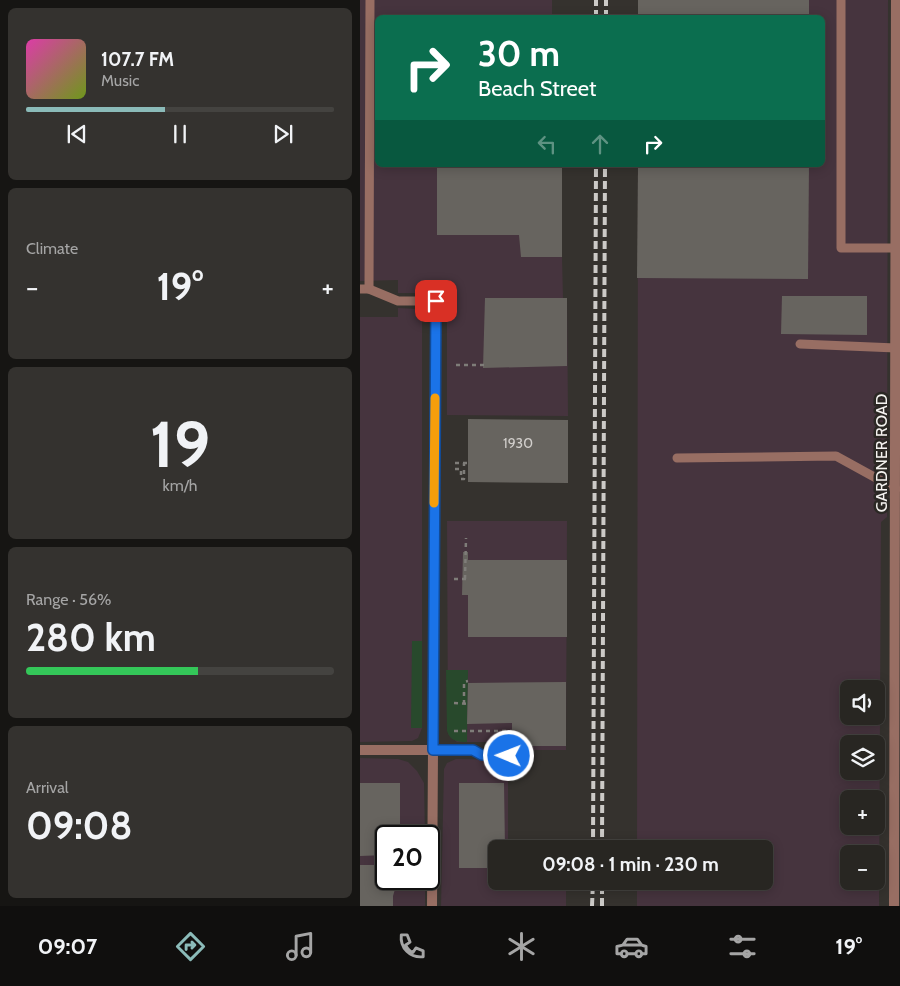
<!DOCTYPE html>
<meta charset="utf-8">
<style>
:root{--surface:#282622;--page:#34322f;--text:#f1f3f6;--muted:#a5a5a5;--line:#444340;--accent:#8bbbb9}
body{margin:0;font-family:Cabin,sans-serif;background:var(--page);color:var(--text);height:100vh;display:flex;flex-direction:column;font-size:19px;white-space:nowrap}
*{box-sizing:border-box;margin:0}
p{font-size:16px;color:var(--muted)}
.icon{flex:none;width:28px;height:28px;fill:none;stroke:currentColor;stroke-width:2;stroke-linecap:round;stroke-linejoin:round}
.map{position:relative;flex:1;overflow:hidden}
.sheet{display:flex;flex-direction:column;gap:8px;padding:8px;background:#161513;width:360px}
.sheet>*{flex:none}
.hud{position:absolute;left:15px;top:15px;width:450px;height:152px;border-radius:8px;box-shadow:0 2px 12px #0003,0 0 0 1px var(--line);background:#0b6e4f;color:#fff;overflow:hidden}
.tools{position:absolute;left:480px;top:680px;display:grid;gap:10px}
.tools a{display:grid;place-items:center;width:45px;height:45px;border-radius:8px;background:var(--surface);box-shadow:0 2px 12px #0003,0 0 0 1px var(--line);font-size:25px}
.speed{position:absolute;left:15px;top:825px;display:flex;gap:10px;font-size:25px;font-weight:700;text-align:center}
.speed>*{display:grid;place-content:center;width:65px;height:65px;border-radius:50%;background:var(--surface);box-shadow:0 2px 12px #0003,0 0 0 1px var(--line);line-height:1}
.speed .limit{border:2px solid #111;border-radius:8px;background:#fff;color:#111}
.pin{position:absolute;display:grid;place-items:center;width:42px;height:42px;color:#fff;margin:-21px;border-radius:10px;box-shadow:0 2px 8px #0006}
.me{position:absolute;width:55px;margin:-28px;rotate:271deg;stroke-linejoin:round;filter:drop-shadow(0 0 4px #0008)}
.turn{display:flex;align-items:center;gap:18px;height:105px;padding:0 20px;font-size:22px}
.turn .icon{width:65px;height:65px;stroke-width:2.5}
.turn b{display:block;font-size:35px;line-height:42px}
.lanes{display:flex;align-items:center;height:48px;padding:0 20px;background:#0003;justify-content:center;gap:25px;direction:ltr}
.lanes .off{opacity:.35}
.big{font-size:38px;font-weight:800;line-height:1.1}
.sheet .tile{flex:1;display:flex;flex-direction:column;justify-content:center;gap:8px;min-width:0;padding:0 18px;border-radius:8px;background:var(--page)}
.sheet .dial{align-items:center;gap:0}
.dial b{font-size:65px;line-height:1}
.song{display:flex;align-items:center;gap:15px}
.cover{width:60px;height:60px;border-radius:8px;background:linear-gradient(135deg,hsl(320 70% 55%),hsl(80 70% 35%))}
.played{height:5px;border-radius:2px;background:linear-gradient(90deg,var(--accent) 45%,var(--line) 45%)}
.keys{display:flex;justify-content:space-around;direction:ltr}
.heat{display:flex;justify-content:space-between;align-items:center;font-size:28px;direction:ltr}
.charge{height:8px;border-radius:4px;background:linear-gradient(90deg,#34c759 56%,var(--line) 0)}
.trip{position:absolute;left:128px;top:840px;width:285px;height:50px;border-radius:8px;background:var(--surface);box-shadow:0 2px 12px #0003,0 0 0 1px var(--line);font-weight:800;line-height:50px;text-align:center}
.menu{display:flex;height:80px;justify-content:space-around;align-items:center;background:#100f0e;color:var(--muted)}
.menu .icon{width:35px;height:35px}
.menu .current{color:var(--accent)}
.menu b{font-size:22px;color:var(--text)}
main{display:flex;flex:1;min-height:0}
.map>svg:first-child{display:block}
</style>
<main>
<section class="sheet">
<div class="tile">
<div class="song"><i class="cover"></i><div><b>107.7 FM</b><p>Music</p></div></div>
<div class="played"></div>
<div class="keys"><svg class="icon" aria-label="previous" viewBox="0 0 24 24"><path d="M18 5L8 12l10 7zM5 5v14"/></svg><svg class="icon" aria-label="pause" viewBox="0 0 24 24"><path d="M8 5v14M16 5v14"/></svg><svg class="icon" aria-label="next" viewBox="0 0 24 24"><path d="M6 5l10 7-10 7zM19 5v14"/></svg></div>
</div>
<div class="tile"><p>Climate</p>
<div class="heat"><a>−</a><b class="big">19°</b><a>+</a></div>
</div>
<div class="tile dial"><b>19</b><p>km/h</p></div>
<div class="tile"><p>Range · 56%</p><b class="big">280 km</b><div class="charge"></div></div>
<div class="tile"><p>Arrival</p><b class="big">09:08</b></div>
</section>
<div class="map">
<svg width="540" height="906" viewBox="0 0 540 906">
<rect width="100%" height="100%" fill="#35322e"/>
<g fill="#46343e" fill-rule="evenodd">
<polygon points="0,0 192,0 192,17 18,18 18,165 202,165 202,257 203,298 207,298 208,416 87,415 87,293 38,293 38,280 0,281"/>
<path d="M 278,0 L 528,0 L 527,517 L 521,522 L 519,906 L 277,906 L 277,881 L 404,881 L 404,849 L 277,849 L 278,165 L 462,165 L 462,18 L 278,17 ZM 489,689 L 516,689 L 516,716 L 489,716 ZM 489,744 L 516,744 L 516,771 L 489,771 ZM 489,799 L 516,799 L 516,826 L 489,826 ZM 489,854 L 516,854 L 516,881 L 489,881 Z"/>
<polygon points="38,308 58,309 62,316 62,728 58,738 52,741 0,742 0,317 38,317"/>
<polygon points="87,521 207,521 206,750 148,750 148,742 97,742 88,734"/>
<polygon points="0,758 38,759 48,762 57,771 64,783 65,836 26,836 26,879 65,879 65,906 0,906"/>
<polygon points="96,759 148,760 148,849 136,849 136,881 206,881 206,906 81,906 84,769 87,763"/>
</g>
<g fill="#28492c">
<polygon points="52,641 62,641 62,728 51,728"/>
<path d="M 86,670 L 108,670 L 107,742 C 98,742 90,741 87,731 Z"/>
</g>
<g fill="#67645f">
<rect x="278" y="0" width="171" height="18"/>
<polygon points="77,165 202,165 202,257 161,257 159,235 77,235"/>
<polygon points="278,165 449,165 448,279 277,278"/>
<polygon points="422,296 507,296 507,335 421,334"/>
<polygon points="125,298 207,298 207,366 123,368"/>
<polygon points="108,419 208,420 208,483 108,482"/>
<polygon points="103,552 108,552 108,560 207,560 207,637 108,637 108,595 102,595"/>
<polygon points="206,682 206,746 152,746 152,723 107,724 108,683"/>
<polygon points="0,783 40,783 40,836 26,836 26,855 0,856"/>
<polygon points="99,783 144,783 145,849 136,849 136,868 99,868"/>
<polygon points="0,865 26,865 26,879 38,879 33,896 33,906 0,906"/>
</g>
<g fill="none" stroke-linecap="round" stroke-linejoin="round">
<g stroke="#7f7d79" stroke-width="2.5" stroke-dasharray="4 4" stroke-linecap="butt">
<polyline points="96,365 125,365"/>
<polyline points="95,463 108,463"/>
<polyline points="95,469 101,469 101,479 104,479 104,463"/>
<polyline points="94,579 108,579"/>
<polyline points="105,579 106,538"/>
<polyline points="94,703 108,704"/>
<polyline points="104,704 104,682 108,681"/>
<polyline points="94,731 152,731"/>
</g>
<g stroke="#986e63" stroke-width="9">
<polyline points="481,0 481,248 536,248"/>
<polyline points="0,289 9,289 38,301 76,301"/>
<polyline points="9,289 10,0"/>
<polyline points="440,344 536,348"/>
<polyline points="317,458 476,456 536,489"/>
<polyline points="73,750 113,750 122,755 149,756"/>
</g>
<g stroke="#986e63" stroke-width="10">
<polyline points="73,750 76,301"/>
<polyline points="534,906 536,0"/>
</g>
<polyline stroke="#986e63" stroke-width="10" points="0,750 73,750 72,906"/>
<g stroke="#cccac7" stroke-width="4" stroke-dasharray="8 4" stroke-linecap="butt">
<polyline points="236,18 236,0"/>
<polyline points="246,18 246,0"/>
<polyline points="233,849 236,165"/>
<polyline points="242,849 245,165"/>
<polyline points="232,906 233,881"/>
<polyline points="242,906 242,881"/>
</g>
</g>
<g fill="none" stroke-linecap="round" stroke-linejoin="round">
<defs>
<polyline id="route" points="76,301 73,750 113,750 122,755 149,756"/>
</defs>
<use href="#route" stroke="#114b97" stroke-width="12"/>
<use href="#route" stroke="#1a73e8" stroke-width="9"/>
<polyline stroke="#f59e0b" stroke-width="9" points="74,503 75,398"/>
</g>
<g text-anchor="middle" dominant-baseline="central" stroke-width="5" stroke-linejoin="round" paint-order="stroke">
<g font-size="14" fill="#d2cfcc">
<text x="158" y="443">1930</text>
</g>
<g font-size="16" fill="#f5f3f0" stroke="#2b2824">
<text transform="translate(521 453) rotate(-90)">GARDNER ROAD</text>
</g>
</g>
</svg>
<div class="tools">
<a><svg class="icon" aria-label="sound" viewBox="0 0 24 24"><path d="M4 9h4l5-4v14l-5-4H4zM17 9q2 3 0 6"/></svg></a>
<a><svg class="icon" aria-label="layers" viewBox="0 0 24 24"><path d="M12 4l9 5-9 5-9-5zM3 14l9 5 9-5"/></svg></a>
<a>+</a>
<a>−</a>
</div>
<div class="speed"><div class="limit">20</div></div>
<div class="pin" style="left:76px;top:301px;background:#d93025"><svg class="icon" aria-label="arrive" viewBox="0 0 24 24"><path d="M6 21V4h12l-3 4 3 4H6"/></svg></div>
<svg class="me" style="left:149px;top:756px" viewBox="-20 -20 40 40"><circle r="17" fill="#1a73e8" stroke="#fff" stroke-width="3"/><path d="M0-11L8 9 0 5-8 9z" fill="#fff"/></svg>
<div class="trip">09:08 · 1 min · 230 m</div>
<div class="hud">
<div class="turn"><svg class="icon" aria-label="right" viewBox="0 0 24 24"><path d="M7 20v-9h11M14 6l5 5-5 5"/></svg><div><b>30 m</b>Beach Street</div></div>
<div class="lanes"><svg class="icon off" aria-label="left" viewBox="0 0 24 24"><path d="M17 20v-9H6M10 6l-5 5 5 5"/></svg><svg class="icon off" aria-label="ahead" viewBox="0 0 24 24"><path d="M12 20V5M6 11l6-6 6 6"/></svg><svg class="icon" aria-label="right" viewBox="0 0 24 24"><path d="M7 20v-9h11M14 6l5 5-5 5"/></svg></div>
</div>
</div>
</main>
<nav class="menu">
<b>09:07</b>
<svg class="icon current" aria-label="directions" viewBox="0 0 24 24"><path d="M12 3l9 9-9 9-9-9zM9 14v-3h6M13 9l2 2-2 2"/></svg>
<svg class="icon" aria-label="music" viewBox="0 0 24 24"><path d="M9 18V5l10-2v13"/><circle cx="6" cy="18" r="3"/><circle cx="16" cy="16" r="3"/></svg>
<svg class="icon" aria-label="phone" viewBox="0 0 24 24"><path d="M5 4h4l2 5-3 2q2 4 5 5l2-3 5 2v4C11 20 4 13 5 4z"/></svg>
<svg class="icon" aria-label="climate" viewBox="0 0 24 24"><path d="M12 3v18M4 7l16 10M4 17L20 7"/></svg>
<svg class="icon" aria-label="car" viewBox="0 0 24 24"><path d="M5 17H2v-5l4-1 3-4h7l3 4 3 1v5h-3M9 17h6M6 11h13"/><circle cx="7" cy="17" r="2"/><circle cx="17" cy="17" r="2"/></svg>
<svg class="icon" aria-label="filters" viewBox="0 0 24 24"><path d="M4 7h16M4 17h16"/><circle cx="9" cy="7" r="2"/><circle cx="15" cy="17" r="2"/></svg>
<b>19°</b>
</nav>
